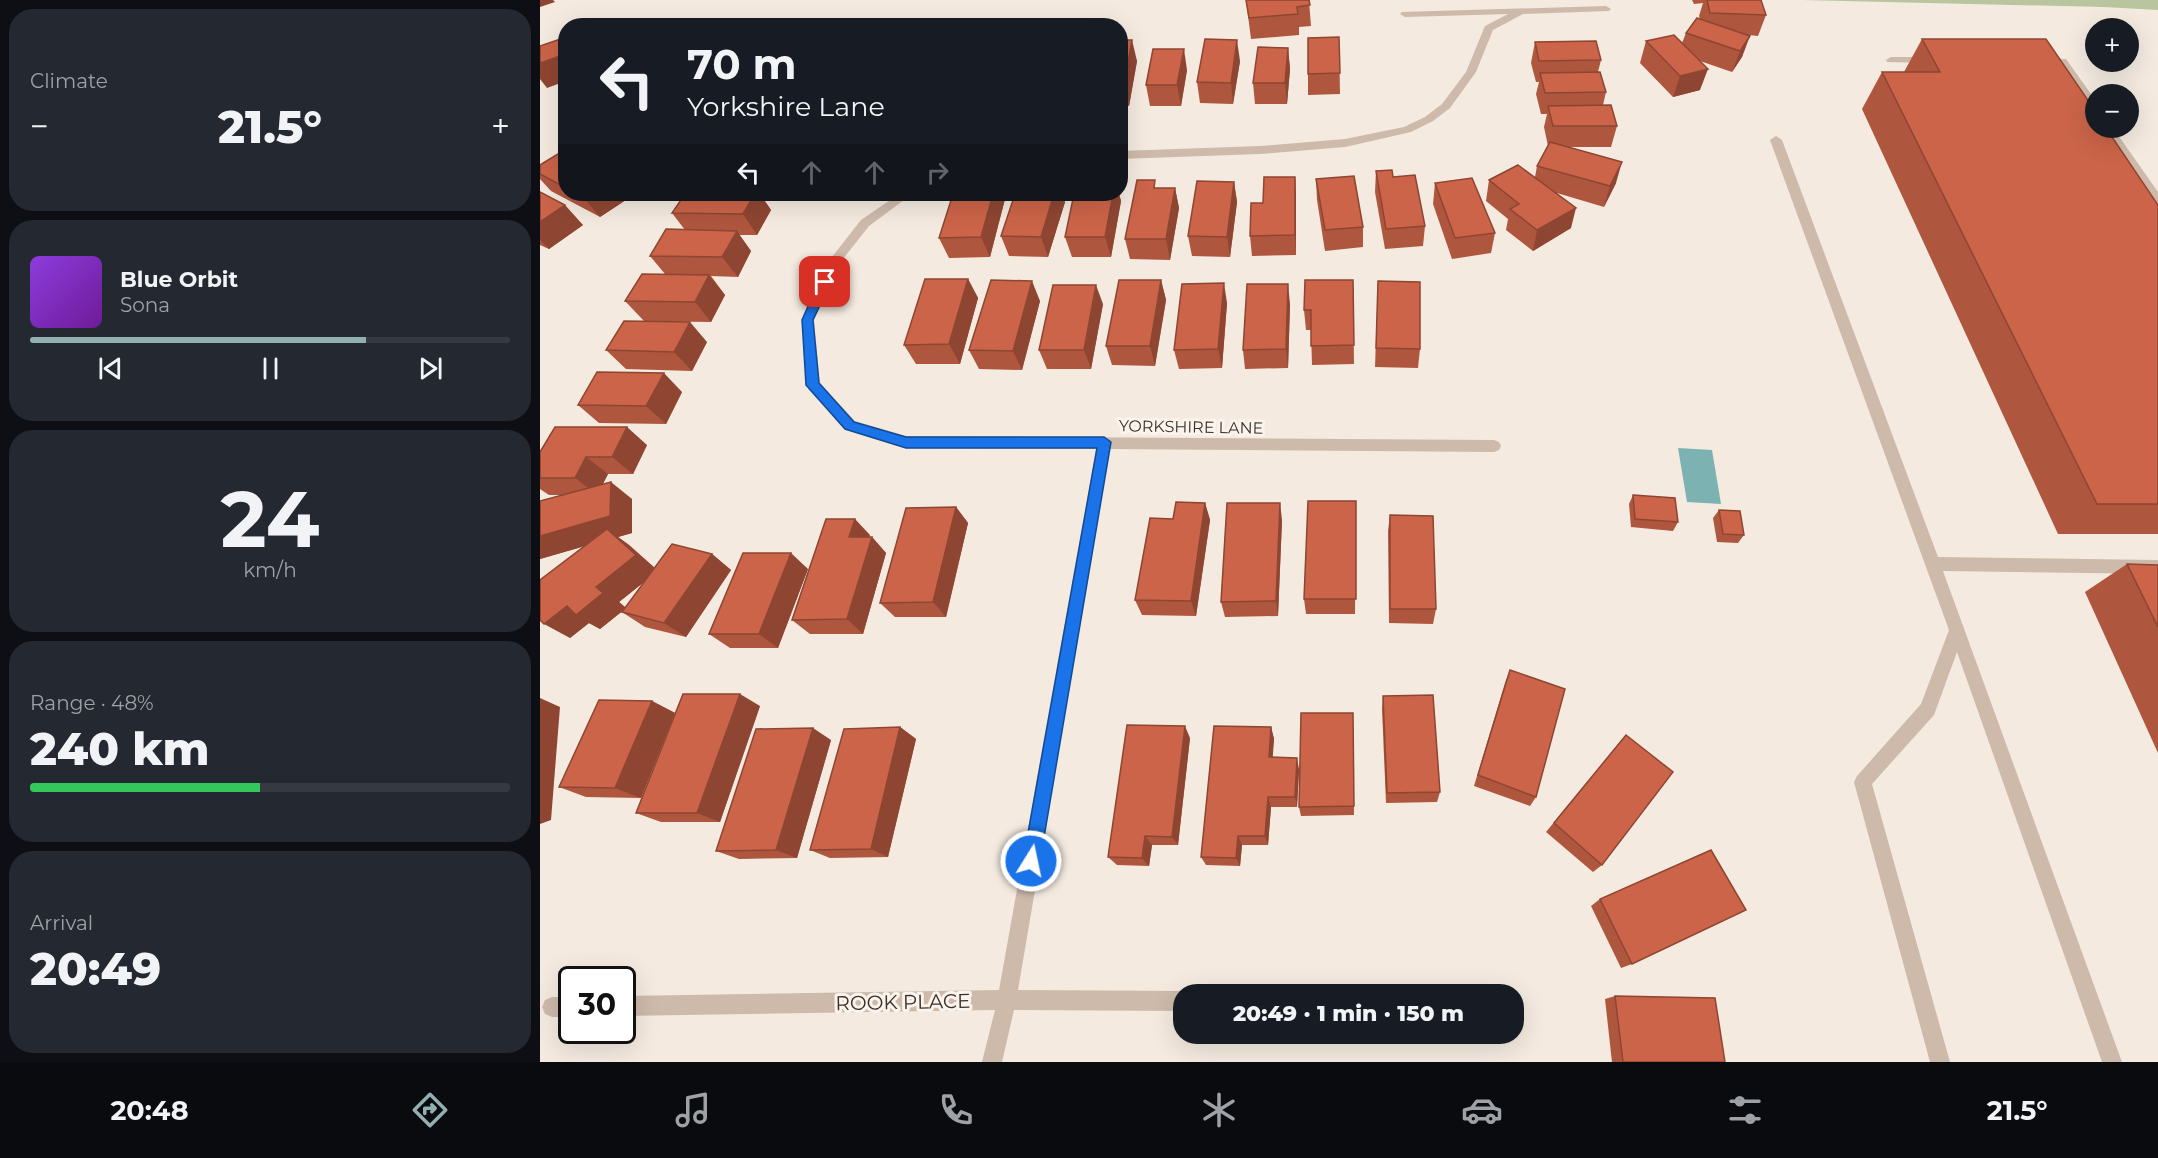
<!DOCTYPE html>
<meta charset="utf-8">
<style>
:root{--surface:#171b24;--page:#242831;--text:#f1f3f6;--muted:#9ea1a6;--line:#363941;--accent:#92afb2}
body{margin:0;font-family:Montserrat,sans-serif;background:var(--page);color:var(--text);height:100vh;display:flex;flex-direction:column;font-size:22px;white-space:nowrap}
*{box-sizing:border-box;margin:0}
p{font-size:20px;color:var(--muted)}
.icon{flex:none;width:33px;height:33px;fill:none;stroke:currentColor;stroke-width:2;stroke-linecap:round;stroke-linejoin:round}
.map{position:relative;flex:1;overflow:hidden}
.sheet{display:flex;flex-direction:column;gap:9px;padding:9px;background:#0d0f14;width:540px}
.sheet>*{flex:none}
.guide{position:absolute;left:18px;top:18px;width:570px;height:183px;border-radius:24px;box-shadow:0 6px 24px #0002;background:#171b24;color:var(--text);overflow:hidden}
.tools{position:absolute;left:1545px;top:18px;display:grid;gap:12px}
.tools a{display:grid;place-items:center;width:54px;height:54px;border-radius:50%;background:var(--surface);box-shadow:0 6px 24px #0002;font-size:30px}
.speed{position:absolute;left:18px;top:966px;display:flex;gap:12px;font-size:30px;font-weight:700;text-align:center}
.speed>*{display:grid;place-content:center;width:78px;height:78px;border-radius:50%;background:var(--surface);box-shadow:0 6px 24px #0002;line-height:1}
.speed .limit{border:3px solid #111;border-radius:9px;background:#fff;color:#111}
.pin{position:absolute;display:grid;place-items:center;width:51px;height:51px;color:#fff;margin:-26px;border-radius:12px;box-shadow:0 3px 9px #0006}
.me{position:absolute;width:66px;margin:-33px;rotate:10deg;stroke-linejoin:round;filter:drop-shadow(0 0 4px #0008)}
.turn{display:flex;align-items:center;gap:21px;height:126px;padding:0 30px;font-size:27px}
.turn .icon{width:78px;height:78px;stroke-width:2.5}
.turn b{display:block;font-size:42px;line-height:51px}
.lanes{display:flex;align-items:center;height:57px;padding:0 30px;background:#0003;justify-content:center;gap:30px;direction:ltr}
.lanes .off{opacity:.35}
.big{font-size:45px;font-weight:800;line-height:1.1}
.sheet .tile{flex:1;display:flex;flex-direction:column;justify-content:center;gap:9px;min-width:0;padding:0 21px;border-radius:24px;background:var(--page)}
.sheet .dial{align-items:center;gap:0}
.dial b{font-size:78px;line-height:1}
.song{display:flex;align-items:center;gap:18px}
.cover{width:72px;height:72px;border-radius:9px;background:linear-gradient(135deg,hsl(270 70% 55%),hsl(280 70% 35%))}
.played{height:6px;border-radius:3px;background:linear-gradient(90deg,var(--accent) 70%,var(--line) 70%)}
.keys{display:flex;justify-content:space-around;direction:ltr}
.heat{display:flex;justify-content:space-between;align-items:center;font-size:33px;direction:ltr}
.charge{height:9px;border-radius:4px;background:linear-gradient(90deg,#34c759 48%,var(--line) 0)}
.trip{position:absolute;left:633px;top:984px;width:351px;height:60px;border-radius:24px;background:var(--surface);box-shadow:0 6px 24px #0002;font-weight:800;line-height:60px;text-align:center}
.dock{display:flex;height:96px;justify-content:space-around;align-items:center;background:#090b0e;color:var(--muted)}
.dock .icon{width:42px;height:42px}
.dock .on{color:var(--accent)}
.dock b{font-size:27px;color:var(--text)}
main{display:flex;flex:1;min-height:0}
.map>svg:first-child{display:block}
</style>
<main>
<section class="sheet">
<div class="tile"><p>Climate</p>
<div class="heat"><a>−</a><b class="big">21.5°</b><a>+</a></div>
</div>
<div class="tile">
<div class="song"><i class="cover"></i><div><b>Blue Orbit</b><p>Sona</p></div></div>
<div class="played"></div>
<div class="keys"><svg class="icon" aria-label="previous" viewBox="0 0 24 24"><path d="M18 5L8 12l10 7zM5 5v14"/></svg><svg class="icon" aria-label="pause" viewBox="0 0 24 24"><path d="M8 5v14M16 5v14"/></svg><svg class="icon" aria-label="next" viewBox="0 0 24 24"><path d="M6 5l10 7-10 7zM19 5v14"/></svg></div>
</div>
<div class="tile dial"><b>24</b><p>km/h</p></div>
<div class="tile"><p>Range · 48%</p><b class="big">240 km</b><div class="charge"></div></div>
<div class="tile"><p>Arrival</p><b class="big">20:49</b></div>
</section>
<div class="map">
<svg width="1618" height="1062" viewBox="0 0 1618 1062">
<rect width="100%" height="100%" fill="#f4eae0"/>
<polygon fill="#b9c59f" points="1262,0 1618,0 1618,10 1564,7"/>
<polygon fill="#7db2b3" points="1138,448 1172,450 1181,504 1147,502"/>
<g fill="none" stroke-linecap="round" stroke-linejoin="round">
<g fill="#cdbaab" fill-rule="evenodd">
<polygon points="1351,57 1390,57 1395,60 1390,63 1347,62 1346,60"/>
<polygon points="1501,58 1526,59 1556,101 1556,112 1552,111 1519,64 1497,63 1496,61"/>
<polygon points="1563,128 1573,128 1618,192 1618,205 1614,204"/>
<polygon points="1236,136 1242,140 1398,557 1618,560 1618,574 1403,571 1582,1062 1562,1062 1417,652 1394,715 1332,784 1410,1062 1390,1062 1314,782 1317,776 1381,704 1409,630 1230,140"/>
</g>
<g fill="#cdbaab" fill-rule="evenodd">
<polygon points="1066,6 1071,9 1069,11 983,14 953,30 936,72 910,108 893,121 871,132 805,147 720,154 580,159 580,151 720,146 805,139 864,127 885,117 902,104 926,72 945,26 968,14 865,17 860,14 862,12"/>
<polygon points="359,194 372,194 329,226 299,264 274,320 280,383 315,421 366,436 954,440 959,442 961,446 959,450 954,452 570,449 478,990 644,991 651,994 644,994 644,1011 474,1010 462,1062 442,1062 455,1010 82,1016 82,996 459,990 556,449 366,448 305,429 268,389 262,320 288,262 321,220"/>
<polygon points="12,997 32,997 32,1017 12,1017 5,1014 2,1007 5,1000"/>
</g>
</g>
<g fill="#af563e" fill-rule="evenodd">
<polygon points="706,0 770,0 769,1 771,26 759,27 759,35 711,39"/>
<polygon points="1152,0 1221,0 1226,15 1218,36 1209,35 1202,57 1192,72 1160,61 1160,90 1133,97 1100,63 1106,41 1142,43 1146,33 1160,19 1159,16 1163,3 1154,4"/>
<polygon points="799,37 800,94 768,95 768,74"/>
<polygon points="1382,39 1618,205 1618,534 1518,534 1322,109 1342,72 1364,72"/>
<polygon points="580,40 597,61 589,106 580,106"/>
<polygon points="995,42 1061,60 1058,72 1066,92 1063,105 1077,126 1071,147 1027,147 1076,183 1064,207 1017,193 1031,228 993,251 966,230 968,219 946,201 949,180 995,177 997,166 1008,146 1004,127 1007,114 1001,114 996,94 999,82 996,82 991,63"/>
<polygon points="748,48 750,69 747,104 715,104 713,83"/>
<polygon points="700,61 693,104 660,103 657,82"/>
<polygon points="647,70 641,106 610,106 606,85"/>
<polygon points="26,149 26,194 95,194 60,217 11,191 0,179 0,165"/>
<polygon points="836,171 853,177 885,226 883,246 845,249 835,192"/>
<polygon points="755,177 756,197 756,255 712,256 710,236 723,203"/>
<polygon points="776,179 823,227 823,247 785,251 777,200"/>
<polygon points="694,182 697,202 690,257 652,256 648,236"/>
<polygon points="895,183 955,233 951,253 912,259 893,204"/>
<polygon points="617,188 635,188 639,208 630,260 590,259 585,239"/>
<polygon points="0,192 43,225 9,249 0,245"/>
<polygon points="145,194 244,194 242,198 222,197 231,210 217,235 199,235 211,251 198,277 171,276 185,295 171,322 104,321 85,301 125,274 110,256 145,230 132,213"/>
<polygon points="475,194 522,194 525,202 508,257 469,256 461,236"/>
<polygon points="534,194 579,194 581,201 571,257 532,257 525,237"/>
<polygon points="465,199 450,257 409,258 399,238"/>
<polygon points="428,279 438,298 420,364 376,364 364,345"/>
<polygon points="621,280 626,300 615,366 572,365 566,346"/>
<polygon points="813,280 814,364 772,365 771,330 766,330 764,310"/>
<polygon points="838,281 880,349 878,368 835,367"/>
<polygon points="500,301 482,370 439,369 429,350"/>
<polygon points="687,303 682,368 639,369 634,350"/>
<polygon points="563,304 551,369 507,369 499,350"/>
<polygon points="750,304 748,368 705,369 703,350"/>
<polygon points="167,342 152,371 86,369 66,350"/>
<polygon points="142,392 126,424 59,423 38,405"/>
<path d="M 107,445 L 93,474 L 68,474 L 63,484 L 92,499 L 92,533 L 78,537 L 89,545 L 115,568 L 172,554 L 191,570 L 146,637 L 105,627 L 82,612 L 84,610 L 60,629 L 49,623 L 30,638 L 44,546 L 0,559 L 23,495 L 9,495 L 0,489 L 0,452 ZM 105,581 L 85,607 L 79,602 Z"/>
<polygon points="1093,495 1138,522 1133,531 1091,527 1089,504"/>
<polygon points="816,501 815,614 766,614 764,599"/>
<polygon points="665,503 670,520 656,616 602,615 595,600 633,519"/>
<polygon points="416,507 428,523 406,617 355,617 340,603"/>
<polygon points="1179,510 1204,535 1198,543 1177,542 1173,518"/>
<polygon points="850,515 896,609 893,624 849,623 848,531"/>
<polygon points="742,520 738,616 685,617 681,602"/>
<polygon points="330,535 329,537 332,537 346,553 323,634 270,634 252,620"/>
<polygon points="1587,564 1618,565 1618,753 1545,592"/>
<polygon points="268,569 238,648 190,648 169,634"/>
<polygon points="970,670 996,797 990,806 934,786 965,683"/>
<polygon points="843,696 900,792 897,802 846,803 842,709"/>
<polygon points="112,701 135,713 101,798 46,797 19,787"/>
<polygon points="220,706 180,822 121,822 96,813"/>
<polygon points="813,713 814,815 761,816 759,807"/>
<polygon points="360,727 376,739 348,857 290,858 270,850"/>
<polygon points="731,727 734,739 732,758 759,769 757,807 731,807 728,845 702,845 700,866 666,865 661,857"/>
<polygon points="1086,735 1062,865 1053,872 1006,832"/>
<polygon points="650,738 638,845 612,845 609,866 577,865 568,857"/>
<polygon points="291,740 257,858 199,859 176,851"/>
<polygon points="1060,899 1092,964 1081,968 1051,906"/>
<polygon points="1075,996 1185,1062 1072,1062 1065,999"/>
</g>
<g fill="#8e4632">
<polygon points="0,0 13,0 15,2 0,7"/>
<polygon points="1210,36 1202,57 1192,72 1200,51"/>
<polygon points="592,40 597,61 589,106 584,85"/>
<polygon points="697,40 700,61 693,104 691,83"/>
<polygon points="748,48 750,69 747,104 745,83"/>
<polygon points="644,49 647,70 641,106 637,85"/>
<polygon points="26,54 26,81 7,88 0,79 0,63"/>
<polygon points="1168,69 1160,90 1133,97 1140,76"/>
<polygon points="1082,162 1076,183 1064,207 1070,186"/>
<polygon points="755,177 756,197 756,255 755,235"/>
<polygon points="694,182 697,202 690,257 687,237"/>
<polygon points="635,188 639,208 630,260 626,239"/>
<polygon points="46,194 95,194 60,217 42,196"/>
<polygon points="215,194 220,194 231,210 217,235 203,214"/>
<polygon points="453,194 463,194 465,199 450,257 441,237"/>
<polygon points="514,194 522,194 525,202 508,257 501,237"/>
<polygon points="573,194 579,194 581,201 571,257 565,237"/>
<polygon points="25,205 43,225 9,249 0,240 0,222"/>
<polygon points="1036,208 1031,228 993,251 997,230"/>
<polygon points="197,231 211,251 198,277 182,257"/>
<polygon points="169,275 185,295 171,322 155,302"/>
<polygon points="428,279 438,298 420,364 409,344"/>
<polygon points="621,280 626,300 615,366 610,346"/>
<polygon points="492,281 500,301 482,370 473,351"/>
<polygon points="684,283 687,303 682,368 678,349"/>
<polygon points="748,284 750,304 748,368 746,349"/>
<polygon points="556,285 563,304 551,369 544,350"/>
<polygon points="150,322 167,342 152,371 134,352"/>
<polygon points="124,373 142,392 126,424 106,406"/>
<polygon points="87,427 107,445 93,474 72,457"/>
<polygon points="46,457 68,474 57,495 35,478"/>
<polygon points="71,482 92,499 92,533 78,537 89,545 118,571 79,602 86,608 60,629 49,623 30,638 4,624 27,606 56,587 77,537 0,559 0,536"/>
<polygon points="665,503 670,520 656,616 651,601"/>
<polygon points="740,503 742,520 738,616 736,601"/>
<polygon points="416,507 428,523 406,617 393,602"/>
<polygon points="315,519 330,535 324,553 309,537"/>
<polygon points="332,537 346,553 323,634 307,619"/>
<polygon points="251,553 268,569 238,648 219,634"/>
<polygon points="172,554 191,570 146,637 124,623"/>
<polygon points="200,694 220,706 180,822 157,813"/>
<polygon points="0,698 20,707 11,820 0,824"/>
<polygon points="112,701 135,713 101,798 75,788"/>
<polygon points="645,726 650,738 638,845 632,837"/>
<polygon points="360,727 376,739 348,857 331,849"/>
<polygon points="731,727 734,739 732,768 729,757"/>
<polygon points="273,728 291,740 257,858 236,850"/>
<polygon points="757,758 759,769 757,807 755,797"/>
<polygon points="728,797 731,807 728,845 725,836"/>
<polygon points="605,836 612,845 609,866 602,858"/>
<polygon points="698,836 702,845 700,866 696,858"/>
</g>
<g fill="#cb6448" stroke="#8e4632" stroke-width="1.5">
<polygon points="706,0 769,0 770,5 757,7 758,14 709,18"/>
<polygon points="1167,0 1221,0 1226,15 1170,13"/>
<polygon points="1157,18 1210,36 1200,51 1146,33"/>
<polygon points="1134,35 1168,69 1140,76 1106,41"/>
<polygon points="26,37 26,54 0,63 0,46"/>
<polygon points="799,37 800,73 768,74 768,38"/>
<polygon points="665,39 697,40 691,83 657,82"/>
<polygon points="1382,39 1506,39 1556,112 1556,128 1566,128 1618,205 1618,504 1557,504 1342,72 1400,72"/>
<polygon points="580,40 592,40 584,85 580,85"/>
<polygon points="1056,41 1061,60 999,61 995,42"/>
<polygon points="718,47 748,48 745,83 713,83"/>
<polygon points="613,49 644,49 637,85 606,85"/>
<polygon points="1060,72 1066,92 1005,93 1000,73"/>
<polygon points="1071,105 1077,126 1013,126 1008,106"/>
<polygon points="1010,142 1082,162 1070,186 997,166"/>
<polygon points="26,149 26,188 0,174 0,165"/>
<polygon points="978,165 1036,208 997,230 970,209 979,204 949,180"/>
<polygon points="852,170 853,177 875,175 885,226 846,229 836,171"/>
<polygon points="814,176 823,227 785,230 776,179"/>
<polygon points="724,177 755,177 755,235 710,236 711,203 723,203"/>
<polygon points="932,178 955,233 915,238 895,183"/>
<polygon points="597,180 615,180 614,188 635,188 626,239 585,239"/>
<polygon points="657,181 694,182 687,237 648,236"/>
<polygon points="0,192 25,205 0,222"/>
<polygon points="36,194 46,194 42,196"/>
<polygon points="145,194 215,194 203,214 132,213"/>
<polygon points="413,194 453,194 441,237 399,238"/>
<polygon points="475,194 514,194 501,237 461,236"/>
<polygon points="534,194 573,194 565,237 525,237"/>
<polygon points="126,229 197,231 182,257 110,256"/>
<polygon points="102,274 169,275 155,302 85,301"/>
<polygon points="385,279 428,279 409,344 364,345"/>
<polygon points="451,280 492,281 473,351 429,350"/>
<polygon points="579,280 621,280 610,346 566,346"/>
<polygon points="765,280 813,280 814,345 771,346 771,310 764,310"/>
<polygon points="838,281 880,282 880,349 836,348"/>
<polygon points="684,283 678,349 634,350 642,284"/>
<polygon points="707,284 748,284 746,349 703,350"/>
<polygon points="513,285 556,285 544,350 499,350"/>
<polygon points="84,321 150,322 134,352 66,350"/>
<polygon points="57,372 124,373 106,406 38,405"/>
<polygon points="15,427 87,427 72,457 46,457 35,478 0,478 0,452"/>
<polygon points="71,482 70,516 0,536 0,501"/>
<polygon points="1093,495 1135,498 1138,522 1095,519"/>
<polygon points="768,501 816,501 816,599 764,599"/>
<polygon points="636,502 665,503 651,601 595,600 610,518 633,519"/>
<polygon points="687,503 740,503 736,601 681,602"/>
<polygon points="416,507 393,602 340,603 366,508"/>
<polygon points="1179,510 1200,511 1204,535 1183,534"/>
<polygon points="850,515 893,516 896,609 850,609"/>
<polygon points="286,519 315,519 309,537 332,537 307,619 252,620"/>
<polygon points="67,529 96,555 56,587 63,593 36,615 27,606 4,624 0,620 0,580"/>
<polygon points="132,544 172,554 124,623 82,612"/>
<polygon points="203,553 251,553 219,634 169,634"/>
<polygon points="1587,564 1618,565 1618,627"/>
<polygon points="970,670 1025,689 996,797 938,775"/>
<polygon points="143,694 200,694 157,813 96,813"/>
<polygon points="893,695 900,792 847,793 843,696"/>
<polygon points="59,700 112,701 75,788 19,787"/>
<polygon points="761,713 813,713 814,806 759,807"/>
<polygon points="587,725 645,726 632,837 605,836 602,858 568,857"/>
<polygon points="674,726 731,727 729,757 757,758 755,797 728,797 725,836 698,836 696,858 661,857"/>
<polygon points="360,727 331,849 270,850 304,729"/>
<polygon points="273,728 236,850 176,851 216,729"/>
<polygon points="1086,735 1133,772 1062,865 1014,823"/>
<polygon points="1171,850 1206,910 1092,964 1060,899"/>
<polygon points="1075,996 1175,998 1185,1062 1083,1062"/>
</g>
<polygon fill="#1a73e8" stroke="#114b97" stroke-width="1.5" points="285,277 291,282 273,320 279,383 314,422 366,437 564,437 571,442 500,861 497,866 491,869 486,866 483,861 557,448 366,448 305,429 266,385 262,320 279,282"/>
<g text-anchor="middle" dominant-baseline="central" stroke-width="6" stroke-linejoin="round" paint-order="stroke">
<g font-size="16" fill="#3b2f2a" stroke="#fbf4ed">
<text transform="translate(651 427) rotate(1)">YORKSHIRE LANE</text>
</g>
<g font-size="20" fill="#3b2f2a" stroke="#fbf4ed">
<text transform="translate(363 1002) rotate(-1)">ROOK PLACE</text>
</g>
</g>
</svg>
<div class="tools">
<a>+</a>
<a>−</a>
</div>
<div class="speed"><div class="limit">30</div></div>
<div class="pin" style="left:285px;top:282px;background:#d93025"><svg class="icon" aria-label="arrive" viewBox="0 0 24 24"><path d="M6 21V4h12l-3 4 3 4H6"/></svg></div>
<svg class="me" style="left:491px;top:861px" viewBox="-20 -20 40 40"><circle r="17" fill="#1a73e8" stroke="#fff" stroke-width="3"/><path d="M0-11L8 9 0 5-8 9z" fill="#fff"/></svg>
<div class="trip">20:49 · 1 min · 150 m</div>
<div class="guide">
<div class="turn"><svg class="icon" aria-label="left" viewBox="0 0 24 24"><path d="M17 20v-9H6M10 6l-5 5 5 5"/></svg><div><b>70 m</b>Yorkshire Lane</div></div>
<div class="lanes"><svg class="icon" aria-label="left" viewBox="0 0 24 24"><path d="M17 20v-9H6M10 6l-5 5 5 5"/></svg><svg class="icon off" aria-label="ahead" viewBox="0 0 24 24"><path d="M12 20V5M6 11l6-6 6 6"/></svg><svg class="icon off" aria-label="ahead" viewBox="0 0 24 24"><path d="M12 20V5M6 11l6-6 6 6"/></svg><svg class="icon off" aria-label="right" viewBox="0 0 24 24"><path d="M7 20v-9h11M14 6l5 5-5 5"/></svg></div>
</div>
</div>
</main>
<nav class="dock">
<b>20:48</b>
<svg class="icon on" aria-label="directions" viewBox="0 0 24 24"><path d="M12 3l9 9-9 9-9-9zM9 14v-3h6M13 9l2 2-2 2"/></svg>
<svg class="icon" aria-label="music" viewBox="0 0 24 24"><path d="M9 18V5l10-2v13"/><circle cx="6" cy="18" r="3"/><circle cx="16" cy="16" r="3"/></svg>
<svg class="icon" aria-label="phone" viewBox="0 0 24 24"><path d="M5 4h4l2 5-3 2q2 4 5 5l2-3 5 2v4C11 20 4 13 5 4z"/></svg>
<svg class="icon" aria-label="climate" viewBox="0 0 24 24"><path d="M12 3v18M4 7l16 10M4 17L20 7"/></svg>
<svg class="icon" aria-label="car" viewBox="0 0 24 24"><path d="M5 17H2v-5l4-1 3-4h7l3 4 3 1v5h-3M9 17h6M6 11h13"/><circle cx="7" cy="17" r="2"/><circle cx="17" cy="17" r="2"/></svg>
<svg class="icon" aria-label="filters" viewBox="0 0 24 24"><path d="M4 7h16M4 17h16"/><circle cx="9" cy="7" r="2"/><circle cx="15" cy="17" r="2"/></svg>
<b>21.5°</b>
</nav>
